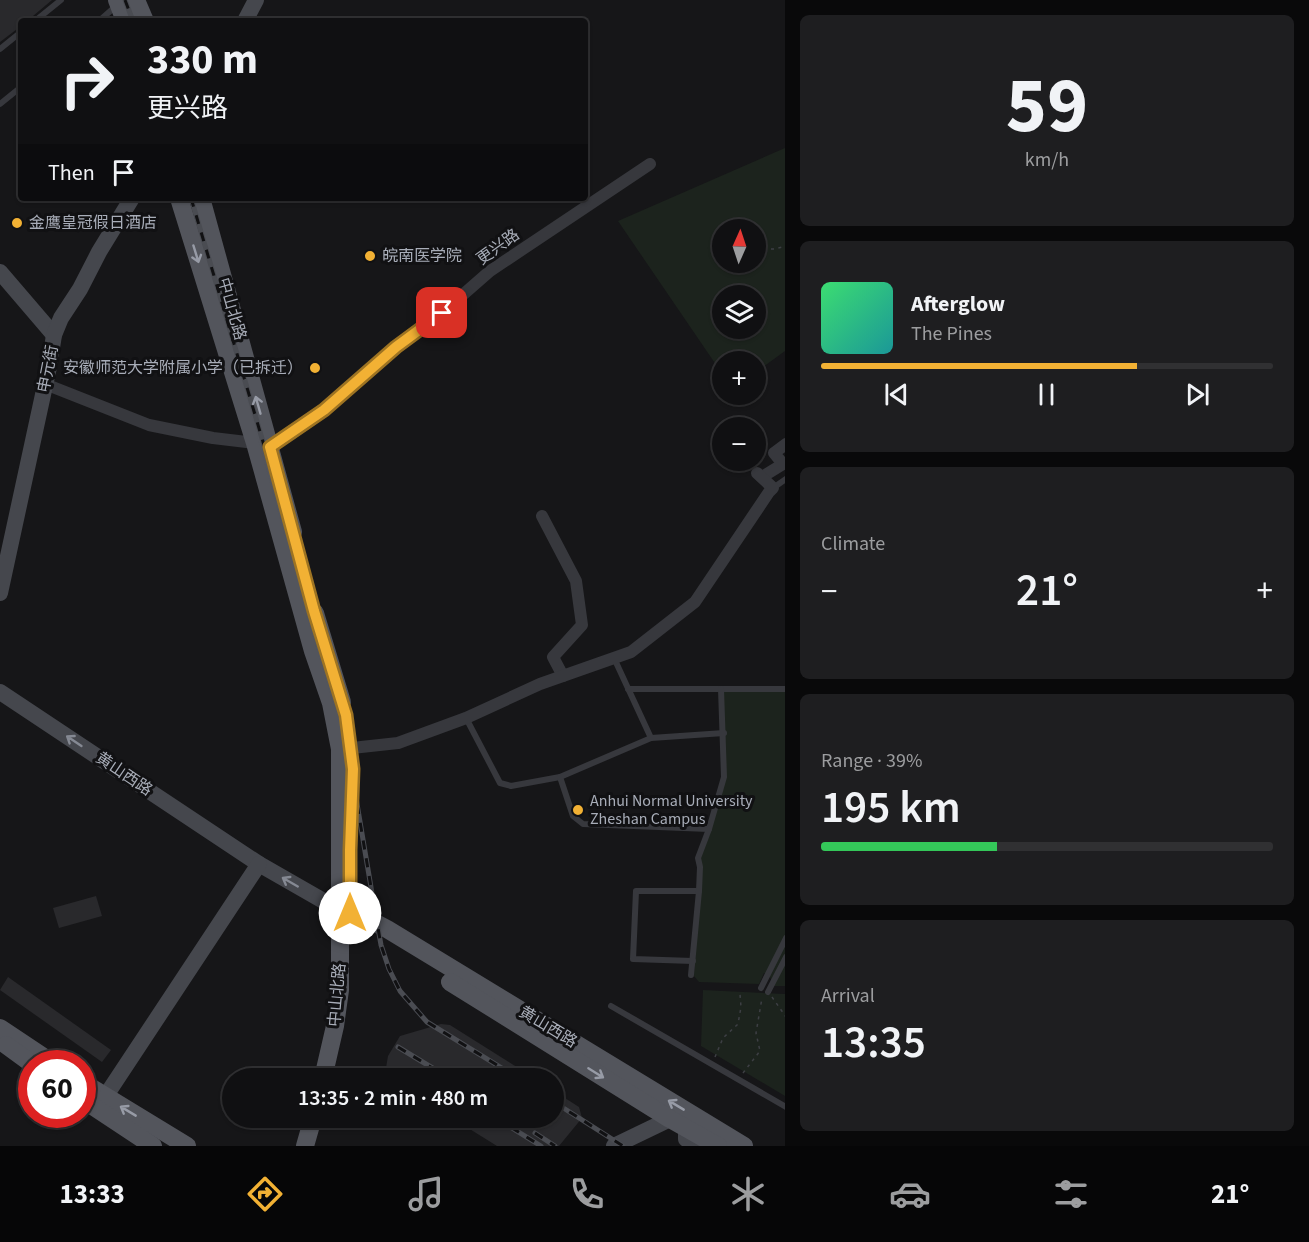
<!DOCTYPE html>
<meta charset="utf-8">
<style>
:root{--surface:#101012;--page:#1e1e20;--text:#f1f3f6;--muted:#9c9d9f;--line:#303032;--accent:#f2b134}
body{margin:0;font-family:"Source Sans 3","Noto Sans SC",sans-serif;background:var(--page);color:var(--text);height:100vh;display:flex;flex-direction:column;font-size:22px;white-space:nowrap}
*{box-sizing:border-box;margin:0}
p{font-size:20px;color:var(--muted)}
.icon{flex:none;width:33px;height:33px;fill:none;stroke:currentColor;stroke-width:2;stroke-linecap:round;stroke-linejoin:round}
.map{position:relative;flex:1;overflow:hidden}
.side{display:flex;flex-direction:column;gap:15px;padding:15px;background:#09090a;width:524px}
.side>*{flex:none}
.guide{position:absolute;left:18px;top:18px;width:570px;height:183px;border-radius:6px;box-shadow:0 2px 4px #0004,0 0 0 2px var(--line);background:#101012;color:var(--text);overflow:hidden}
.needle{width:39px;rotate:3deg}
.controls{position:absolute;left:712px;top:219px;display:grid;gap:12px}
.controls a{display:grid;place-items:center;width:54px;height:54px;border-radius:50%;background:var(--surface);box-shadow:0 2px 4px #0004,0 0 0 2px var(--line);font-size:30px}
.speed{position:absolute;left:18px;top:1050px;display:flex;gap:12px;font-size:30px;font-weight:700;text-align:center}
.speed>*{display:grid;place-content:center;width:78px;height:78px;border-radius:50%;background:var(--surface);box-shadow:0 2px 4px #0004,0 0 0 2px var(--line);line-height:1}
.speed .limit{border:9px solid #d22;background:#fff;color:#111}
.pin{position:absolute;display:grid;place-items:center;width:51px;height:51px;color:#fff;margin:-26px;border-radius:12px;box-shadow:0 3px 9px #0006}
.me{position:absolute;width:66px;margin:-33px;rotate:0deg;stroke-linejoin:round;filter:drop-shadow(0 0 4px #0008)}
.turn{display:flex;align-items:center;gap:21px;height:126px;padding:0 30px;font-size:27px}
.turn .icon{width:78px;height:78px;stroke-width:2.5}
.turn b{display:block;font-size:42px;line-height:51px}
.then{display:flex;align-items:center;height:57px;padding:0 30px;background:#0003;gap:12px;font-size:22px}
.big{font-size:45px;font-weight:600;line-height:1.1}
.side .tile{flex:1;display:flex;flex-direction:column;justify-content:center;gap:9px;min-width:0;padding:0 21px;border-radius:9px;background:var(--page)}
.side .dial{align-items:center;gap:0}
.dial b{font-size:78px;line-height:1}
.song{display:flex;align-items:center;gap:18px}
.cover{width:72px;height:72px;border-radius:9px;background:linear-gradient(135deg,hsl(140 70% 55%),hsl(180 70% 35%))}
.played{height:6px;border-radius:3px;background:linear-gradient(90deg,var(--accent) 70%,var(--line) 70%)}
.keys{display:flex;justify-content:space-around;direction:ltr}
.heat{display:flex;justify-content:space-between;align-items:center;font-size:33px;direction:ltr}
.charge{height:9px;border-radius:4px;background:linear-gradient(90deg,#34c759 39%,var(--line) 0)}
.trip{position:absolute;left:222px;top:1068px;width:342px;height:60px;border-radius:30px;background:var(--surface);box-shadow:0 2px 4px #0004,0 0 0 2px var(--line);font-weight:600;line-height:60px;text-align:center}
.tabs{display:flex;height:96px;justify-content:space-around;align-items:center;background:#060607;color:var(--muted)}
.tabs .icon{width:42px;height:42px}
.tabs .active{color:var(--accent)}
.tabs b{font-size:27px;color:var(--text)}
main{display:flex;flex:1;min-height:0}
.map>svg:first-child{display:block}
</style>
<main>
<div class="map">
<svg width="786" height="1146" viewBox="0 0 786 1146">
<rect width="100%" height="100%" fill="#161618"/>
<g fill="#1c231d" fill-rule="evenodd">
<path d="M 785,148 L 785,351 L 756,372 L 756,362 L 723,362 L 723,375 L 618,221 ZM 723,230 L 756,230 L 756,262 L 723,262 ZM 723,296 L 756,296 L 756,328 L 723,328 Z"/>
<polygon points="721,689 785,689 785,986 774,986 770,977 764,973 759,984 699,982 694,976 700,868 698,858 724,777"/>
<polygon points="703,990 785,994 785,1096 701,1046"/>
</g>
<g fill="#29292c">
<polygon points="0,0 52,0 27,21 21,21 21,26 0,42"/>
<polygon points="96,896 102,916 59,928 53,908"/>
<polygon points="8,977 111,1050 102,1062 0,990"/>
<polygon points="441,1024 450,1025 534,1078 392,1078 385,1074 388,1056 400,1036"/>
<polygon points="554,1091 579,1107 582,1118 559,1146 497,1146 452,1118 554,1118"/>
</g>
<g fill="none" stroke-linecap="round" stroke-linejoin="round">
<g stroke="#3d3f44" stroke-width="1.5" stroke-dasharray="3 4.5" stroke-linecap="butt">
<polyline points="714,247 723,247"/>
<polyline points="756,249 774,249 786,246"/>
<polyline points="772,997 786,1017"/>
<polyline points="715,1057 723,1038 738,1024 741,1007 740,994"/>
<polyline points="743,1073 760,1051 756,1033 762,998"/>
</g>
<g stroke="#37383d" stroke-width="6">
<polyline points="35,21 61,0"/>
<polyline points="99,21 116,6"/>
<polyline points="0,49 21,32"/>
<polyline points="0,104 21,87"/>
<polyline points="773,488 786,479"/>
<polyline points="614,658 651,738"/>
<polyline points="628,689 786,689"/>
<polyline points="466,718 500,783 511,786 560,777 573,816 583,824 709,829"/>
<polyline points="560,777 651,738 724,733"/>
<polyline points="693,961 633,959 636,891 699,891"/>
<polyline points="691,975 699,891 700,867 698,858 709,829 724,777 721,689"/>
<polyline points="761,988 786,938"/>
<polyline points="768,992 786,957"/>
<polyline points="611,1006 786,1107"/>
</g>
<g stroke="#37383d" stroke-width="12">
<polyline points="45,384 149,425 213,438 255,443"/>
<polyline points="263,449 270,447 324,410 396,347 442,313 490,271 650,164"/>
<polyline points="762,477 783,464 774,453 786,444"/>
<polyline points="542,516 576,581 582,625 553,657 563,676"/>
<polyline points="352,748 398,743 466,718 540,684 631,652 695,602 769,492 773,488 757,473"/>
</g>
<g stroke="#45474d" stroke-width="16">
<polyline points="245,21 256,0"/>
<polyline points="0,272 54,335"/>
<polyline points="0,593 49,367 54,335 61,318 80,289 99,252 132,198"/>
<polyline points="0,692 259,864 341,911"/>
<polyline points="105,1097 259,864"/>
<polyline points="686,1126 686,1139 695,1146"/>
<polyline points="614,1146 670,1119"/>
</g>
<g stroke="#53555c" stroke-width="18">
<polyline points="117,0 125,21"/>
<polyline points="136,0 145,21"/>
<polyline points="179,198 255,443 313,651 331,703 340,749 340,990 335,1026 323,1078"/>
<polyline points="201,198 293,532"/>
<polyline points="315,613 342,702"/>
<polyline points="341,911 364,917 387,929 744,1146"/>
<polyline points="450,982 670,1119 718,1146"/>
<polyline points="0,1028 54,1064"/>
<polyline points="6,1045 32,1064"/>
<polyline points="82,1082 187,1146"/>
<polyline points="82,1099 153,1146"/>
<polyline points="305,1146 313,1118"/>
</g>
<defs>
<g id="rail">
<polyline points="125,0 133,21"/>
<polyline points="191,198 336,689 351,768 375,911 381,945 389,969 400,991 427,1022 518,1078"/>
<polyline points="398,1047 449,1078"/>
<polyline points="554,1102 623,1146"/>
<polyline points="496,1118 541,1146"/>
<polyline points="535,1133 555,1146"/>
</g>
</defs>
<use href="#rail" stroke="#4a4c52" stroke-width="5"/>
<use href="#rail" stroke="#111113" stroke-width="3" stroke-dasharray="9" stroke-linecap="butt"/>
</g>
<defs><path id="oneway-shaft" d="M-6 0H5M1.5-3L5.5 0L1.5 3" fill="none" stroke-width="1.6" stroke-linecap="round" stroke-linejoin="round" transform="scale(1.5)"/></defs>
<g stroke="#979ba6">
<use href="#oneway-shaft" transform="translate(196 254) rotate(73)"/>
<use href="#oneway-shaft" transform="translate(258 405) rotate(-106)"/>
<use href="#oneway-shaft" transform="translate(596 1073) rotate(32)"/>
<use href="#oneway-shaft" transform="translate(676 1105) rotate(-149)"/>
<use href="#oneway-shaft" transform="translate(128 1111) rotate(-149)"/>
</g>
<g stroke="#858993">
<use href="#oneway-shaft" transform="translate(74 741) rotate(-146)"/>
<use href="#oneway-shaft" transform="translate(290 882) rotate(-150)"/>
</g>
<g fill="none" stroke-linecap="round" stroke-linejoin="round">
<defs>
<polyline id="route" points="350,913 350,850 353,769 346,715 314,611 270,447 324,410 396,347 442,313"/>
</defs>
<use href="#route" stroke="#9d7322" stroke-width="15"/>
<use href="#route" stroke="#f2b134" stroke-width="10"/>
</g>
<g fill="#f2b134" stroke="#111113" stroke-width="2">
<circle cx="17" cy="223" r="6"/>
<circle cx="370" cy="256" r="6"/>
<circle cx="315" cy="368" r="6"/>
<circle cx="578" cy="810" r="6"/>
</g>
<g text-anchor="middle" dominant-baseline="central" stroke-width="6" stroke-linejoin="round" paint-order="stroke">
<g font-size="16" fill="#a8adb8" stroke="#111113" text-anchor="start">
<text x="29" y="223">金鹰皇冠假日酒店</text>
<text x="382" y="256">皖南医学院</text>
<text x="303" y="368" text-anchor="end">安徽师范大学附属小学（已拆迁）</text>
<text x="590" y="801">Anhui Normal University<tspan x="590" dy="18">Zheshan Campus</tspan></text>
</g>
<g font-size="16" fill="#a8adb8" stroke="#111113">
<text transform="translate(498 247) rotate(-36)">更兴路</text>
<text transform="translate(232 309) rotate(74)">中山北路</text>
<text transform="translate(48 369) rotate(-79)">申元街</text>
<text transform="translate(124 774) rotate(34)">黄山西路</text>
<text transform="translate(337 995) rotate(-85)">中山北路</text>
<text transform="translate(548 1027) rotate(31)">黄山西路</text>
</g>
</g>
</svg>
<div class="controls">
<a><svg class="needle" viewBox="-14 -14 28 28"><path d="M0-13l5 13h-10z" fill="#e53935"/><path d="M0 13l5-13h-10z" fill="#9c9d9f"/></svg></a>
<a><svg class="icon" aria-label="layers" viewBox="0 0 24 24"><path d="M12 4l9 5-9 5-9-5zM3 14l9 5 9-5"/></svg></a>
<a>+</a>
<a>−</a>
</div>
<div class="speed"><div class="limit">60</div></div>
<div class="pin" style="left:442px;top:313px;background:#d93025"><svg class="icon" aria-label="arrive" viewBox="0 0 24 24"><path d="M6 21V4h12l-3 4 3 4H6"/></svg></div>
<svg class="me" style="left:350px;top:913px" viewBox="-20 -20 40 40"><circle r="19" fill="#fff"/><path d="M0-13L10 11 0 6-10 11z" fill="#f2b134"/></svg>
<div class="trip">13:35 · 2 min · 480 m</div>
<div class="guide">
<div class="turn"><svg class="icon" aria-label="right" viewBox="0 0 24 24"><path d="M7 20v-9h11M14 6l5 5-5 5"/></svg><div><b>330 m</b>更兴路</div></div>
<div class="then">Then<svg class="icon" aria-label="arrive" viewBox="0 0 24 24"><path d="M6 21V4h12l-3 4 3 4H6"/></svg></div>
</div>
</div>
<section class="side">
<div class="tile dial"><b>59</b><p>km/h</p></div>
<div class="tile">
<div class="song"><i class="cover"></i><div><b>Afterglow</b><p>The Pines</p></div></div>
<div class="played"></div>
<div class="keys"><svg class="icon" aria-label="previous" viewBox="0 0 24 24"><path d="M18 5L8 12l10 7zM5 5v14"/></svg><svg class="icon" aria-label="pause" viewBox="0 0 24 24"><path d="M8 5v14M16 5v14"/></svg><svg class="icon" aria-label="next" viewBox="0 0 24 24"><path d="M6 5l10 7-10 7zM19 5v14"/></svg></div>
</div>
<div class="tile"><p>Climate</p>
<div class="heat"><a>−</a><b class="big">21°</b><a>+</a></div>
</div>
<div class="tile"><p>Range · 39%</p><b class="big">195 km</b><div class="charge"></div></div>
<div class="tile"><p>Arrival</p><b class="big">13:35</b></div>
</section>
</main>
<nav class="tabs">
<b>13:33</b>
<svg class="icon active" aria-label="directions" viewBox="0 0 24 24"><path d="M12 3l9 9-9 9-9-9zM9 14v-3h6M13 9l2 2-2 2"/></svg>
<svg class="icon" aria-label="music" viewBox="0 0 24 24"><path d="M9 18V5l10-2v13"/><circle cx="6" cy="18" r="3"/><circle cx="16" cy="16" r="3"/></svg>
<svg class="icon" aria-label="phone" viewBox="0 0 24 24"><path d="M5 4h4l2 5-3 2q2 4 5 5l2-3 5 2v4C11 20 4 13 5 4z"/></svg>
<svg class="icon" aria-label="climate" viewBox="0 0 24 24"><path d="M12 3v18M4 7l16 10M4 17L20 7"/></svg>
<svg class="icon" aria-label="car" viewBox="0 0 24 24"><path d="M5 17H2v-5l4-1 3-4h7l3 4 3 1v5h-3M9 17h6M6 11h13"/><circle cx="7" cy="17" r="2"/><circle cx="17" cy="17" r="2"/></svg>
<svg class="icon" aria-label="filters" viewBox="0 0 24 24"><path d="M4 7h16M4 17h16"/><circle cx="9" cy="7" r="2"/><circle cx="15" cy="17" r="2"/></svg>
<b>21°</b>
</nav>
